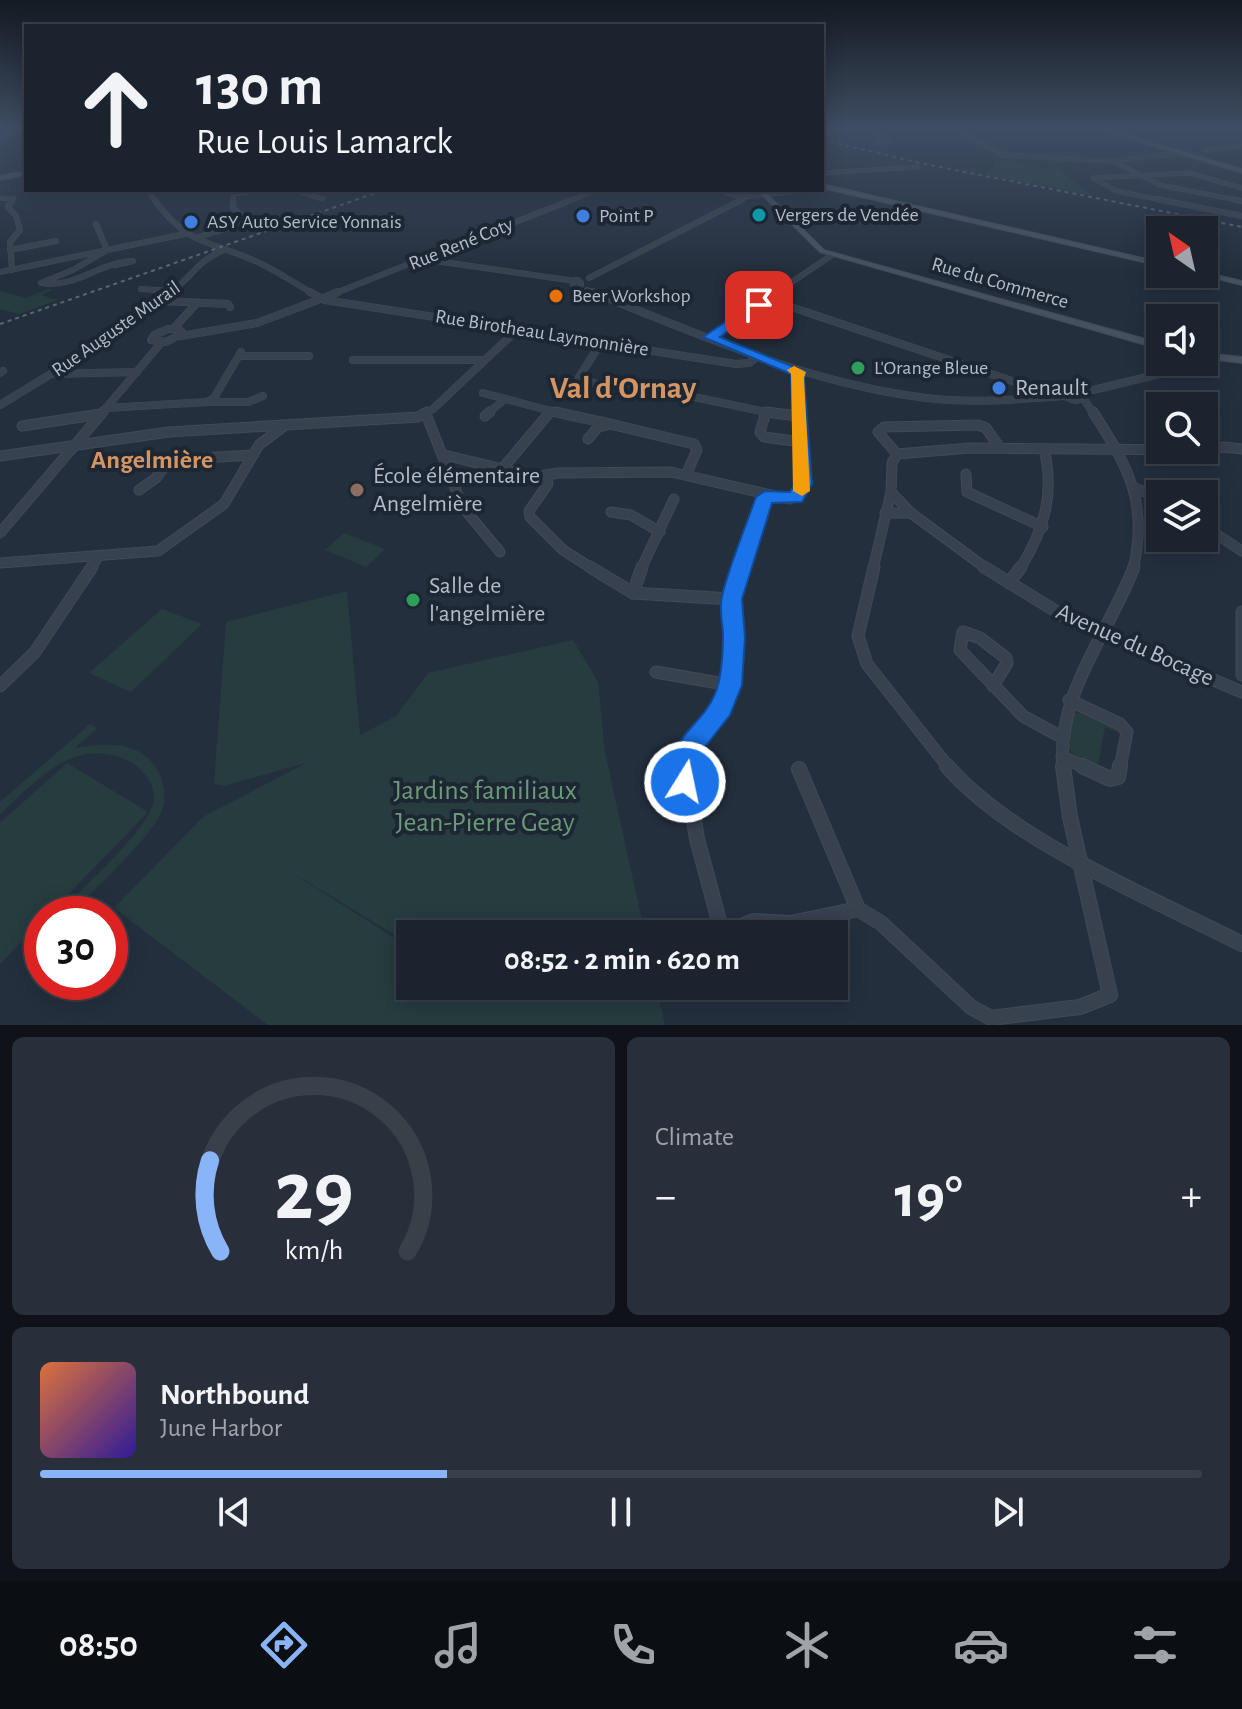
<!DOCTYPE html>
<meta charset="utf-8">
<style>
:root{--surface:#1b232e;--page:#282f3a;--text:#f1f3f6;--muted:#a0a4aa;--line:#39404a;--accent:#8ab4f8}
body{margin:0;font-family:"Alegreya Sans",sans-serif;background:var(--page);color:var(--text);height:100vh;display:flex;flex-direction:column;font-size:30px;white-space:nowrap}
*{box-sizing:border-box;margin:0}
p{font-size:26px;color:var(--muted)}
.icon{flex:none;width:44px;height:44px;fill:none;stroke:currentColor;stroke-width:2;stroke-linecap:round;stroke-linejoin:round}
.map{position:relative;height:1025px;overflow:hidden}
.sheet{display:flex;flex-direction:column;gap:12px;padding:12px;background:#0f1319;flex:1}
.sheet>*{flex:none}
.guide{position:absolute;left:24px;top:24px;width:800px;height:168px;border-radius:0px;box-shadow:0 4px 20px #0003,0 0 0 2px var(--line);background:#1b232e;color:var(--text);overflow:hidden}
.needle{width:52px;rotate:326deg}
.buttons{position:absolute;left:1146px;top:216px;display:grid;gap:16px}
.buttons a{display:grid;place-items:center;width:72px;height:72px;border-radius:0px;background:var(--surface);box-shadow:0 4px 20px #0003,0 0 0 2px var(--line);font-size:40px}
.speed{position:absolute;left:24px;top:896px;display:flex;gap:16px;font-size:40px;font-weight:700;text-align:center}
.speed>*{display:grid;place-content:center;width:104px;height:104px;border-radius:50%;background:var(--surface);box-shadow:0 4px 20px #0003,0 0 0 2px var(--line);line-height:1}
.speed .limit{border:12px solid #d22;background:#fff;color:#111}
.pin{position:absolute;display:grid;place-items:center;width:68px;height:68px;color:#fff;margin:-34px;border-radius:16px;box-shadow:0 4px 12px #0006}
.me{position:absolute;width:88px;margin:-44px;rotate:10deg;stroke-linejoin:round;filter:drop-shadow(0 0 6px #0008)}
.turn{display:flex;align-items:center;gap:28px;height:168px;padding:0 40px;font-size:36px}
.turn .icon{width:104px;height:104px;stroke-width:2.5}
.turn b{display:block;font-size:56px;line-height:68px}
.big{font-size:60px;font-weight:700;line-height:1.1}
.sheet .tile{flex:1;display:flex;flex-direction:column;justify-content:center;gap:12px;min-width:0;padding:0 28px;border-radius:12px;background:var(--page)}
.sheet .dial{align-items:center;gap:0}
.dial svg{height:208px;overflow:visible;fill:none;stroke:var(--line);stroke-width:7;stroke-linecap:round;text-anchor:middle}
.dial text{fill:var(--text);stroke:none}
.song{display:flex;align-items:center;gap:24px}
.cover{width:96px;height:96px;border-radius:12px;background:linear-gradient(135deg,hsl(20 70% 55%),hsl(250 70% 35%))}
.played{height:8px;border-radius:4px;background:linear-gradient(90deg,var(--accent) 35%,var(--line) 35%)}
.keys{display:flex;justify-content:space-around;direction:ltr}
.heat{display:flex;justify-content:space-between;align-items:center;font-size:44px;direction:ltr}
.sheet .tiles{flex:1;display:grid;gap:12px;grid-template-columns:1fr 1fr}
.tile:last-child{grid-column:span 2}
.trip{position:absolute;left:396px;top:920px;width:452px;height:80px;border-radius:0px;background:var(--surface);box-shadow:0 4px 20px #0003,0 0 0 2px var(--line);font-weight:700;line-height:80px;text-align:center}
.tabs{display:flex;height:128px;justify-content:space-around;align-items:center;background:#0b0e12;color:var(--muted)}
.tabs .icon{width:56px;height:56px}
.tabs .active{color:var(--accent)}
.tabs b{font-size:36px;color:var(--text)}
.map>svg:first-child{display:block}
</style>
<div class="map">
<svg width="1242" height="1025" viewBox="0 0 1242 1025">
<rect width="100%" height="100%" fill="#242f3e"/>
<g fill="#263c3f">
<polygon points="1002,161 1060,170 1092,196 984,174"/>
<polygon points="48,289 53,290 41,295 58,300 19,314 0,309 0,291 26,298"/>
<polygon points="344,533 385,549 366,567 325,550"/>
<polygon points="347,591 360,735 396,716 428,673 573,640 598,682 605,752 645,934 410,934 410,944 288,870 410,948 410,986 656,986 665,1025 268,1025 114,908 203,817 306,763 224,786 214,784 226,622"/>
<polygon points="162,609 202,624 131,692 89,673"/>
<polygon points="1075,713 1084,713 1115,728 1118,732 1105,727 1098,764 1111,771 1079,760 1069,749 1071,723"/>
<path d="M 90,724 L 97,728 L 75,748 C 100,744 132,740 151,761 C 162,774 167,790 163,807 C 156,834 92,891 71,914 L 57,914 C 80,890 146,833 153,803 C 157,791 149,779 141,770 C 134,762 125,759 115,756 C 67,742 32,786 0,814 L 0,802 Z"/>
<polygon points="67,763 148,812 49,914 42,914 42,921 0,964 0,823"/>
</g>
<g fill="none" stroke-linecap="round" stroke-linejoin="round">
<defs>
<g id="street-far5">
<polyline points="861,128 890,141 875,144"/>
<polyline points="952,128 1004,155 1112,161 1180,153"/>
<polyline points="822,131 845,129"/>
<polyline points="0,137 26,129"/>
<polyline points="1205,150 1242,146"/>
<polyline points="1112,161 1160,185 1242,201"/>
<polyline points="822,173 918,167"/>
<polyline points="147,190 155,201"/>
<polyline points="295,190 323,199"/>
<polyline points="717,190 742,197 828,188"/>
<polyline points="234,194 267,190"/>
<polyline points="0,198 13,199 12,201"/>
<polyline points="233,201 234,190"/>
<polyline points="569,201 597,190"/>
<polyline points="741,201 742,197"/>
<polyline points="1167,201 1116,191 1093,178 1189,173 1242,188"/>
</g>
<g id="street-far4">
<path d="M 154,199 C 186,244 206,240 253,260 C 274,269 294,283 314,294"/>
<polyline points="1157,199 1242,216"/>
<polyline points="1232,199 1242,201"/>
<polyline points="8,207 13,199"/>
<polyline points="8,207 16,216 20,230 10,242 12,270"/>
<path d="M 96,224 L 107,250 L 73,270 L 41,283 C 76,289 99,262 133,261 L 115,265"/>
<polyline points="195,238 248,222 233,208 233,199"/>
<polyline points="10,250 56,241"/>
<polyline points="422,259 575,281"/>
<polyline points="0,272 185,234"/>
<polyline points="589,278 743,199"/>
<circle cx="577" cy="284" r="4"/>
<polyline points="141,289 171,291"/>
<polyline points="587,290 597,294"/>
<path d="M 168,294 C 194,276 196,261 226,249"/>
<polyline points="333,294 574,199"/>
<polyline points="774,294 832,255"/>
</g>
<g id="street-far3">
<polyline points="310,292 319,297"/>
<path d="M 592,292 C 703,336 816,387 936,399 C 979,403 1021,399 1064,396"/>
<polyline points="326,297 338,292"/>
<polyline points="767,299 1030,387 1061,394"/>
<polyline points="325,300 736,364 749,363 758,356"/>
<polyline points="164,301 228,304 230,307"/>
<polygon points="168,329 179,329 183,333 166,342 151,340 154,335"/>
<polyline points="173,329 196,304"/>
<polyline points="181,336 257,323 318,300"/>
<polyline points="710,337 777,292"/>
<polyline points="601,343 579,377 601,386 626,384"/>
<polyline points="241,356 309,356"/>
<polyline points="353,360 484,360"/>
<polyline points="0,373 3,371"/>
<polyline points="52,374 137,372"/>
<polygon points="1068,388 1080,392 1084,398 1075,400 1064,396 1061,390"/>
<polyline points="1075,390 1093,390 1197,365"/>
<polyline points="483,393 551,411"/>
<polyline points="694,397 766,412"/>
<polyline points="1083,398 1094,414"/>
<polyline points="207,402 248,402 263,396"/>
<polyline points="0,405 82,355 171,292"/>
<polyline points="106,408 207,402 214,398 241,352"/>
<polyline points="101,414 161,343"/>
<polyline points="424,414 433,409 517,330"/>
<polyline points="487,414 505,399"/>
<polyline points="548,414 551,411 565,414"/>
<polyline points="765,414 782,414"/>
<polyline points="798,414 796,378 799,372"/>
</g>
<g id="street-far2">
<polyline points="556,412 606,423"/>
<path d="M 1093,412 C 1128,466 1149,503 1133,569"/>
<polyline points="426,414 462,506 500,552"/>
<polyline points="485,416 490,412"/>
<polyline points="798,416 766,412 760,432 764,437 801,442"/>
<polyline points="22,426 101,414"/>
<polyline points="588,439 598,427 610,424 694,444 697,450 686,475"/>
<polyline points="1000,448 986,428 978,425 884,427 878,432 897,454 970,448 1198,450"/>
<polyline points="1204,450 1224,447 1242,449"/>
<polyline points="444,455 535,477 558,473 671,472 789,499 797,496 803,484 798,412"/>
<polyline points="0,456 169,432 418,417 427,412"/>
<polyline points="502,469 550,412"/>
<polyline points="966,474 967,492 1043,527"/>
<polyline points="546,476 548,484 529,511 530,517 563,550 593,569"/>
<polyline points="1135,488 1160,498"/>
<polyline points="139,490 156,478 169,460 253,455"/>
<polyline points="611,512 631,515 660,532"/>
<polyline points="885,513 911,513 891,492 892,463 897,454"/>
<polyline points="911,513 987,569"/>
<polyline points="1204,526 1242,551"/>
<polyline points="0,533 103,412"/>
<polyline points="0,563 158,551 224,504 259,445 284,426"/>
<polyline points="90,569 98,557"/>
<polyline points="641,569 674,499"/>
<polyline points="739,569 766,495"/>
<polyline points="873,569 891,492"/>
<path d="M 1020,569 C 1044,530 1055,494 1044,449"/>
</g>
<g id="street-far1">
<polyline points="590,567 633,593 731,599"/>
<polyline points="874,567 858,636 867,664 949,768"/>
<polyline points="984,567 1067,618 1242,692"/>
<polyline points="1009,583 1021,567"/>
<polyline points="633,593 642,567"/>
<polyline points="1242,612 1242,675"/>
<polyline points="656,672 730,685"/>
<polyline points="0,686 35,652 92,567"/>
<polyline points="993,686 1007,663 1006,658 980,638 963,632 960,650 1023,716 1063,738"/>
<polyline points="1069,700 1120,724 1127,732 1120,768"/>
<polyline points="1062,757 1087,768"/>
<path d="M 685,768 C 687,735 718,719 729,689 C 738,663 731,636 731,609 C 732,594 736,581 740,567"/>
<path d="M 1063,768 C 1056,694 1109,633 1134,567"/>
</g>
<g id="street">
<polyline points="685,766 697,839 722,932"/>
<path d="M 947,766 C 1013,842 1152,898 1242,944"/>
<polyline points="1082,766 1110,779 1118,777 1120,766"/>
<polyline points="799,769 858,909"/>
<polyline points="722,934 754,921 791,923 858,909 881,923 971,1007 991,1018 1080,1007 1110,995 1070,817 1063,766"/>
</g>
<g id="secondary">
<polygon points="848,128 859,128 822,135 822,133"/>
<polygon points="1094,128 1101,128 1242,169 1242,173"/>
<polygon points="26,171 26,175 0,180 0,176"/>
<polygon points="822,184 1160,262 1160,266 822,188"/>
<polygon points="757,190 763,190 824,250 1160,343 1160,349 820,252"/>
<polygon points="1204,272 1242,281 1242,285 1197,274 1204,274"/>
<polygon points="1204,353 1242,357 1242,363 1209,359 1213,364 1204,369 1182,362 1202,363 1204,362"/>
</g>
</defs>
<use href="#street-far5" stroke="#414a57" stroke-width="5"/>
<use href="#street-far4" stroke="#414a57" stroke-width="6"/>
<use href="#street-far3" stroke="#414a57" stroke-width="8"/>
<use href="#street-far2" stroke="#414a57" stroke-width="11"/>
<use href="#street-far1" stroke="#414a57" stroke-width="13"/>
<use href="#street" stroke="#414a57" stroke-width="16"/>
<use href="#secondary" stroke="#414a57" stroke-width="2"/>
<use href="#street-far5" stroke="#38414e" stroke-width="4"/>
<use href="#street-far4" stroke="#38414e" stroke-width="5"/>
<use href="#street-far3" stroke="#38414e" stroke-width="7"/>
<use href="#street-far2" stroke="#38414e" stroke-width="9"/>
<use href="#street-far1" stroke="#38414e" stroke-width="11"/>
<use href="#street" stroke="#38414e" stroke-width="14"/>
<use href="#secondary" fill="#465061" fill-rule="evenodd"/>
<g stroke="#5a6575" stroke-width="2" stroke-dasharray="4 4" stroke-linecap="butt">
<polyline points="822,140 920,163 1242,227"/>
<polyline points="0,324 384,190"/>
</g>
</g>
<linearGradient id="sky" x2="0" y2="1"><stop stop-color="#141a22"/><stop offset="0.47" stop-color="#3f4d63"/><stop offset="1" stop-color="#3f4d63" stop-opacity="0"/></linearGradient>
<rect width="1242" height="272" fill="url(#sky)"/>
<path fill="#1a73e8" stroke="#114b97" stroke-width="2" d="M 754,303 L 765,305 L 720,337 L 806,372 L 804,378 L 812,484 L 802,502 L 772,503 L 742,599 L 745,637 L 742,685 L 730,715 L 697,757 L 698,782 L 694,791 L 685,795 L 675,791 C 655,744 701,729 715,694 C 722,677 723,652 723,633 C 722,621 719,608 722,596 C 730,563 745,529 756,497 L 765,491 L 790,492 L 795,484 L 791,374 L 703,337 Z"/>
<polygon fill="#f59e0b" points="794,366 806,372 804,378 810,491 802,496 793,491 791,374 787,370"/>
<circle fill="#0f9aa8" stroke="#1d2633" stroke-width="3" cx="759" cy="215" r="8"/>
<g fill="#3f7fe0" stroke="#1d2633" stroke-width="3">
<circle cx="583" cy="216" r="8"/>
<circle cx="191" cy="222" r="8"/>
<circle cx="999" cy="388" r="8"/>
</g>
<circle fill="#e8710a" stroke="#1d2633" stroke-width="3" cx="556" cy="296" r="8"/>
<g fill="#2e9e5b" stroke="#1d2633" stroke-width="3">
<circle cx="858" cy="368" r="8"/>
<circle cx="413" cy="600" r="8"/>
</g>
<circle fill="#8d6e63" stroke="#1d2633" stroke-width="3" cx="357" cy="490" r="8"/>
<g text-anchor="middle" dominant-baseline="central" stroke-width="8" stroke-linejoin="round" paint-order="stroke">
<g font-size="20" fill="#b4bcc9" stroke="#1d2633" text-anchor="start">
<text x="775" y="215">Vergers de Vendée</text>
<text x="599" y="216">Point P</text>
<text x="207" y="222">ASY Auto Service Yonnais</text>
<text x="572" y="296">Beer Workshop</text>
<text x="874" y="368">L'Orange Bleue</text>
</g>
<g font-size="20" fill="#b4bcc9" stroke="#1d2633">
<text transform="translate(461 244) rotate(-22)">Rue René Coty</text>
<text transform="translate(1000 283) rotate(16)">Rue du Commerce</text>
<text transform="translate(116 329) rotate(-35)">Rue Auguste Murail</text>
<text transform="translate(542 333) rotate(9)">Rue Birotheau Laymonnière</text>
</g>
<g font-size="24" fill="#b4bcc9" stroke="#1d2633" text-anchor="start">
<text x="1015" y="388">Renault</text>
<text x="373" y="476">École élémentaire<tspan x="373" dy="28">Angelmière</tspan></text>
<text x="429" y="586">Salle de<tspan x="429" dy="28">l'angelmière</tspan></text>
</g>
<g font-size="24" fill="#b4bcc9" stroke="#1d2633">
<text transform="translate(1135 645) rotate(24)">Avenue du Bocage</text>
</g>
<g font-size="26" font-weight="bold" fill="#d59563" stroke="#1d2633">
<text x="152" y="460">Angelmière</text>
</g>
<g font-size="28" fill="#6b9a76" stroke="#1d2633">
<text x="485" y="791">Jardins familiaux<tspan x="485" dy="32">Jean-Pierre Geay</tspan></text>
</g>
<g font-size="32" font-weight="bold" fill="#d59563" stroke="#1d2633">
<text x="623" y="388">Val d'Ornay</text>
</g>
</g>
</svg>
<div class="buttons">
<a><svg class="needle" viewBox="-14 -14 28 28"><path d="M0-13l5 13h-10z" fill="#e53935"/><path d="M0 13l5-13h-10z" fill="#a0a4aa"/></svg></a>
<a><svg class="icon" aria-label="sound" viewBox="0 0 24 24"><path d="M4 9h4l5-4v14l-5-4H4zM17 9q2 3 0 6"/></svg></a>
<a><svg class="icon" aria-label="search" viewBox="0 0 24 24"><circle cx="10" cy="10" r="6"/><path d="M15 15l6 6"/></svg></a>
<a><svg class="icon" aria-label="layers" viewBox="0 0 24 24"><path d="M12 4l9 5-9 5-9-5zM3 14l9 5 9-5"/></svg></a>
</div>
<div class="speed"><div class="limit">30</div></div>
<div class="pin" style="left:759px;top:305px;background:#d93025"><svg class="icon" aria-label="arrive" viewBox="0 0 24 24"><path d="M6 21V4h12l-3 4 3 4H6"/></svg></div>
<svg class="me" style="left:685px;top:782px" viewBox="-20 -20 40 40"><circle r="17" fill="#1a73e8" stroke="#fff" stroke-width="3"/><path d="M0-11L8 9 0 5-8 9z" fill="#fff"/></svg>
<div class="trip">08:52 · 2 min · 620 m</div>
<div class="guide">
<div class="turn"><svg class="icon" aria-label="ahead" viewBox="0 0 24 24"><path d="M12 20V5M6 11l6-6 6 6"/></svg><div><b>130 m</b>Rue Louis Lamarck</div></div>
</div>
</div>
<section class="sheet">
<div class="tiles">
<div class="tile dial"><svg viewBox="0 0 100 80">
<path d="M14 69A42 42 0 1 1 86 69"/>
<path d="M14 69A42 42 0 0 1 10 34" stroke="#8ab4f8"/>
<text x="50" y="56" font-size="32" font-weight="700">29</text>
<text x="50" y="72" font-size="11">km/h</text>
</svg></div>
<div class="tile"><p>Climate</p>
<div class="heat"><a>−</a><b class="big">19°</b><a>+</a></div>
</div>
<div class="tile">
<div class="song"><i class="cover"></i><div><b>Northbound</b><p>June Harbor</p></div></div>
<div class="played"></div>
<div class="keys"><svg class="icon" aria-label="previous" viewBox="0 0 24 24"><path d="M18 5L8 12l10 7zM5 5v14"/></svg><svg class="icon" aria-label="pause" viewBox="0 0 24 24"><path d="M8 5v14M16 5v14"/></svg><svg class="icon" aria-label="next" viewBox="0 0 24 24"><path d="M6 5l10 7-10 7zM19 5v14"/></svg></div>
</div>
</div>
</section>
<nav class="tabs">
<b>08:50</b>
<svg class="icon active" aria-label="directions" viewBox="0 0 24 24"><path d="M12 3l9 9-9 9-9-9zM9 14v-3h6M13 9l2 2-2 2"/></svg>
<svg class="icon" aria-label="music" viewBox="0 0 24 24"><path d="M9 18V5l10-2v13"/><circle cx="6" cy="18" r="3"/><circle cx="16" cy="16" r="3"/></svg>
<svg class="icon" aria-label="phone" viewBox="0 0 24 24"><path d="M5 4h4l2 5-3 2q2 4 5 5l2-3 5 2v4C11 20 4 13 5 4z"/></svg>
<svg class="icon" aria-label="climate" viewBox="0 0 24 24"><path d="M12 3v18M4 7l16 10M4 17L20 7"/></svg>
<svg class="icon" aria-label="car" viewBox="0 0 24 24"><path d="M5 17H2v-5l4-1 3-4h7l3 4 3 1v5h-3M9 17h6M6 11h13"/><circle cx="7" cy="17" r="2"/><circle cx="17" cy="17" r="2"/></svg>
<svg class="icon" aria-label="filters" viewBox="0 0 24 24"><path d="M4 7h16M4 17h16"/><circle cx="9" cy="7" r="2"/><circle cx="15" cy="17" r="2"/></svg>
</nav>
